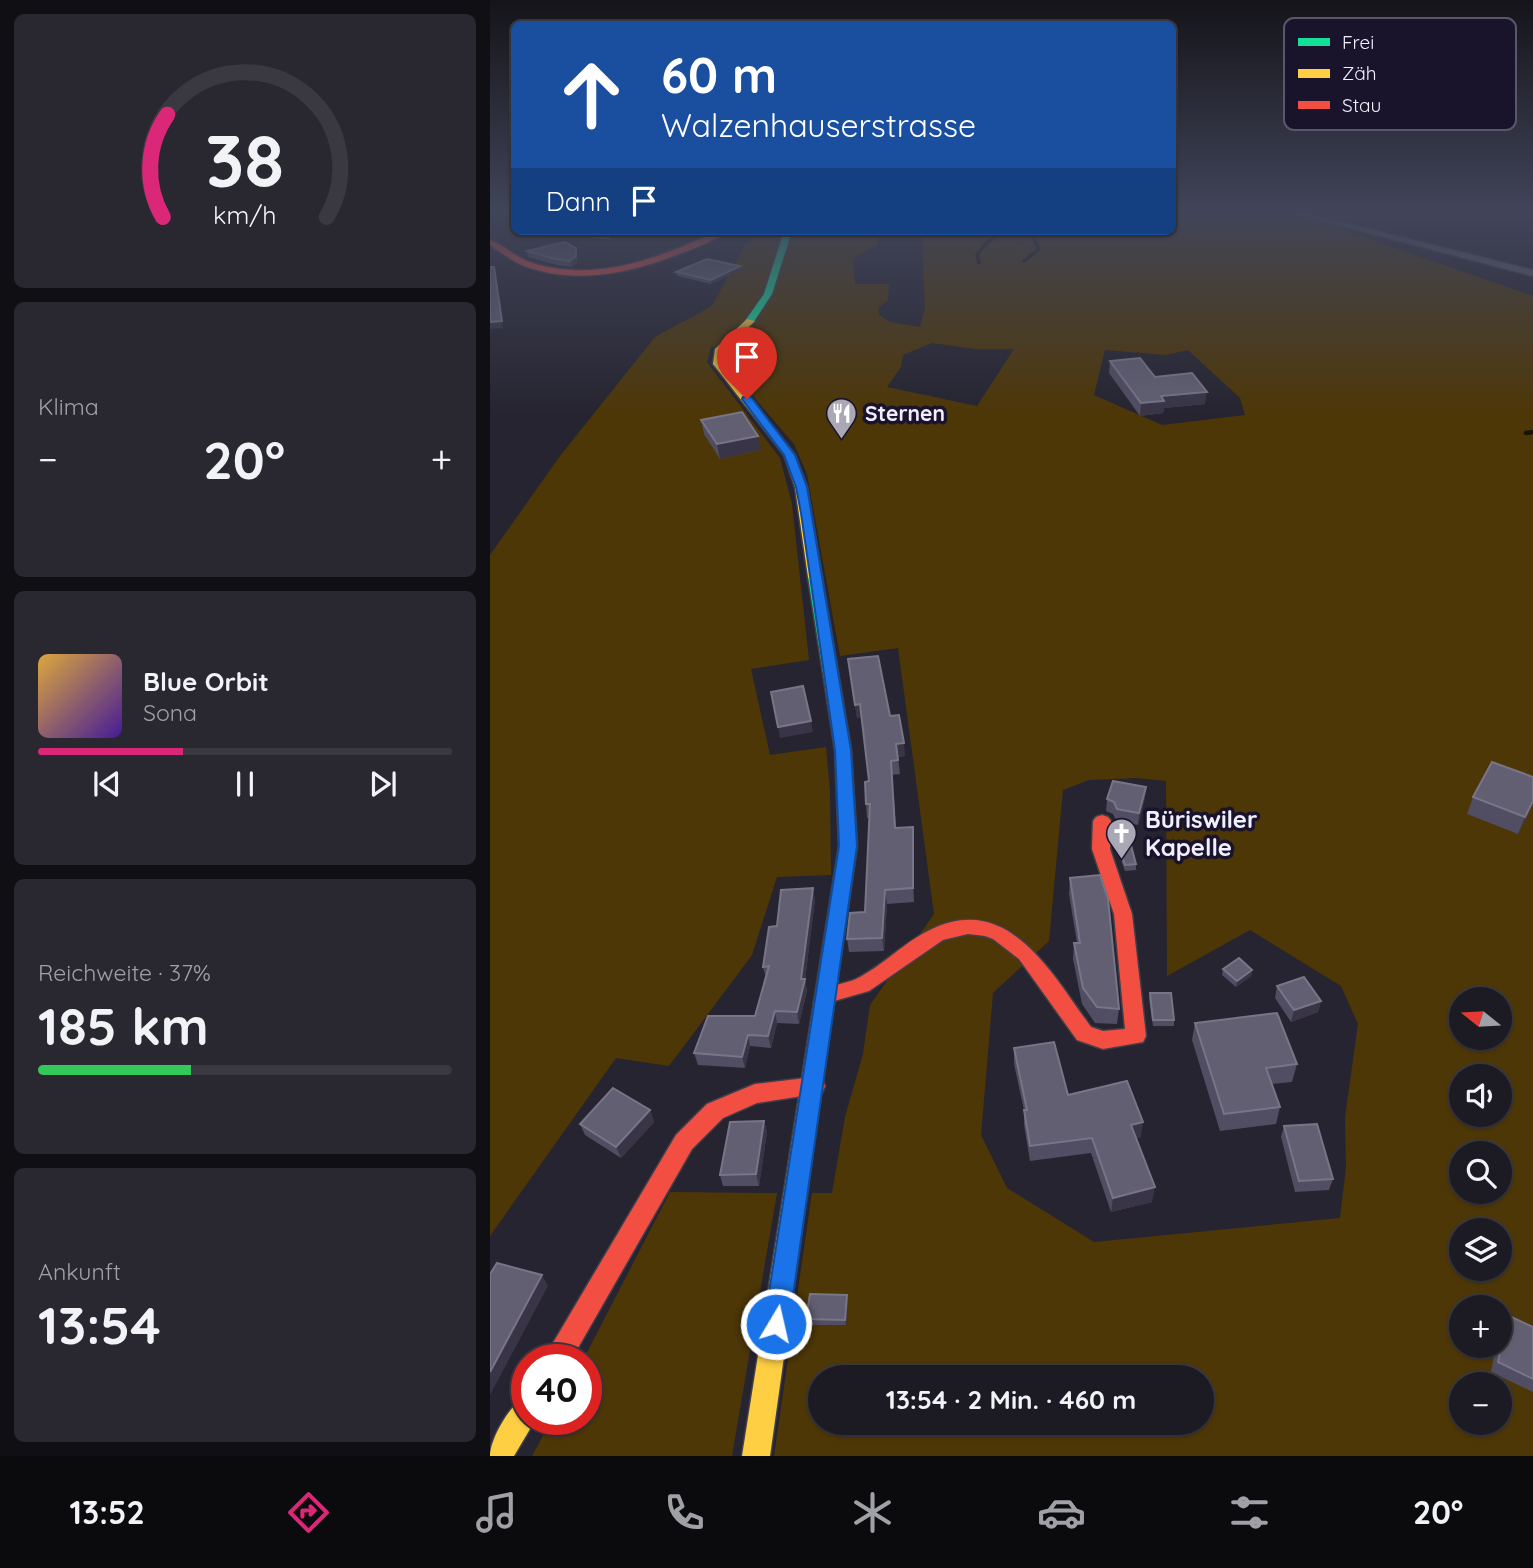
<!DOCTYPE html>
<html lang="de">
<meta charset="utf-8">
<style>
:root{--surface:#1c1b24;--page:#292831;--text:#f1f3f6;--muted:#a0a1a6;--line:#3a3941;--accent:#db2777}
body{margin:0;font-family:Quicksand,sans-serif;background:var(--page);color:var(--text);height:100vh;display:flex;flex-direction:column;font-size:26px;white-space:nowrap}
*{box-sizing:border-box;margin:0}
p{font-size:23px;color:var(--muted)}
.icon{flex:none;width:38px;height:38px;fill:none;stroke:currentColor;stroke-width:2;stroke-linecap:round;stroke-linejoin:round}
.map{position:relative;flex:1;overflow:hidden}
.panel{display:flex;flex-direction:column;gap:14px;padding:14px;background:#0f0f14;width:490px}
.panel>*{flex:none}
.guide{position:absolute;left:21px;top:21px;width:665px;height:214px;border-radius:10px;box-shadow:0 2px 5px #0004,0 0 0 2px var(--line);background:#1a4fa0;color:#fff;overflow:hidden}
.needle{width:46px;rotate:288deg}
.controls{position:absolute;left:959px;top:987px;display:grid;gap:14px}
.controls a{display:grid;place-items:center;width:63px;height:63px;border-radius:50%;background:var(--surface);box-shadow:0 2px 5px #0004,0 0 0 2px var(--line);font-size:35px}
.speed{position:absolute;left:21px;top:1344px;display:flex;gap:14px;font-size:35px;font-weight:700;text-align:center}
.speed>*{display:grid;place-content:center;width:91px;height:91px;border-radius:50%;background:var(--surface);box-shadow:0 2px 5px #0004,0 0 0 2px var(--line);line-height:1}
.speed .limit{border:10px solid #d22;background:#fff;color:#111}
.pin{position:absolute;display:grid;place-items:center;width:60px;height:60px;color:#fff;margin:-72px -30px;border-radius:50% 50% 50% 0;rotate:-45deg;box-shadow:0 0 7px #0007}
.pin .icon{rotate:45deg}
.me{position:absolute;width:77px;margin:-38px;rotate:9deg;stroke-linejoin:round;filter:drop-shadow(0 0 5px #0008)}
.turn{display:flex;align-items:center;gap:24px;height:147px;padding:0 35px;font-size:32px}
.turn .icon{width:91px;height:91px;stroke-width:2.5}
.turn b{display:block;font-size:49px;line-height:60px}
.then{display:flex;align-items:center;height:66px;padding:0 35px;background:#0003;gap:14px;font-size:26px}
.big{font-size:52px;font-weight:700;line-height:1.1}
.panel .card{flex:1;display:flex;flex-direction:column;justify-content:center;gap:10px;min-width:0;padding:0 24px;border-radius:10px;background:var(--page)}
.panel .dial{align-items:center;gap:0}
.dial svg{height:182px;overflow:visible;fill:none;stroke:var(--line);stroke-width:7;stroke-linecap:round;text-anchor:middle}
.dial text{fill:var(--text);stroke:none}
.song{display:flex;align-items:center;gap:21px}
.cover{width:84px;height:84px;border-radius:10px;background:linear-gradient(135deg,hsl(40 70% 55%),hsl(260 70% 35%))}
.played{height:7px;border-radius:4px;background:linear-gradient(90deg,var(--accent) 35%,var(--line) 35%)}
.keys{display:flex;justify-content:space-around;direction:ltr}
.heat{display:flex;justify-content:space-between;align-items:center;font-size:38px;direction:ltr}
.charge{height:10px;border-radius:5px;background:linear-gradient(90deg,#34c759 37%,var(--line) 0)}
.trip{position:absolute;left:318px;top:1365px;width:406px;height:70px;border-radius:35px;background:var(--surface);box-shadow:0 2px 5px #0004,0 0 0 2px var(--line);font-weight:700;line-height:70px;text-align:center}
.tab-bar{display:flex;height:112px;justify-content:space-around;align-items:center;background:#0b0b0e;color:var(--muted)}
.tab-bar .icon{width:49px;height:49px}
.tab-bar .on{color:var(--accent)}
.tab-bar b{font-size:32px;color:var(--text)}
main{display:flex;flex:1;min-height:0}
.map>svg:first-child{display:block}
</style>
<main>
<section class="panel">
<div class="card dial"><svg viewBox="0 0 100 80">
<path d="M14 69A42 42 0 1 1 86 69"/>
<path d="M14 69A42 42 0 0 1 16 24" stroke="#db2777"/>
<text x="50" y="56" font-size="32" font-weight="700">38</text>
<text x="50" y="72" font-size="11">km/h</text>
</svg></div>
<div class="card"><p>Klima</p>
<div class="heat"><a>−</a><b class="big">20°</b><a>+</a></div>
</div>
<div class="card">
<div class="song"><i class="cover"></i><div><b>Blue Orbit</b><p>Sona</p></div></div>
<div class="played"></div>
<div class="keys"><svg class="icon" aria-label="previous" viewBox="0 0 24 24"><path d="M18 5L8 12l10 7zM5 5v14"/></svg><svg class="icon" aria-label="pause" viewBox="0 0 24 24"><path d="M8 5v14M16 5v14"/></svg><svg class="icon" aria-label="next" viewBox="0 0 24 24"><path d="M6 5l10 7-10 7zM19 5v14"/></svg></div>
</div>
<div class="card"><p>Reichweite · 37%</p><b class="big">185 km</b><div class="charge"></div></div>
<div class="card"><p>Ankunft</p><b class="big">13:54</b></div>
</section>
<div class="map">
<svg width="1043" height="1456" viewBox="0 0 1043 1456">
<rect width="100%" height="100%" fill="#262430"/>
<g fill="#4e3707" fill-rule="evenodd">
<path d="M 683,211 L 843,211 L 825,220 L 1043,296 L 1043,1456 L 284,1456 L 322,1193 L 342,1193 L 355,1117 L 373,1054 L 380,1005 L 444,914 L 408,648 L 350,656 L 317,474 L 304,444 L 238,367 L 235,359 L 239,345 L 221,347 L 217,362 L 290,458 L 302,504 L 319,660 L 261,669 L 280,755 L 336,747 L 340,790 L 341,875 L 287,877 L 262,955 L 179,1066 L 126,1058 L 0,1236 L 0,555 L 70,456 L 165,337 L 222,306 L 256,243 L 278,231 L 388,231 L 388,245 L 363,258 L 365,284 L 399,284 L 398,300 L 389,307 L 389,315 L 400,322 L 430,327 L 435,308 L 432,237 L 421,231 L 682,231 ZM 442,343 L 485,349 L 524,349 L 487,406 L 397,387 L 411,367 L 413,355 ZM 615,350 L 676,355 L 698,350 L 750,398 L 755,415 L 672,425 L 604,395 ZM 646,778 L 676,781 L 677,976 L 760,930 L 851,986 L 868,1024 L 855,1117 L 856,1167 L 850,1218 L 604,1242 L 517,1188 L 491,1135 L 503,993 L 559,941 L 573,790 L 599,780 ZM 971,999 L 1010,999 L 1010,1038 L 971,1038 ZM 971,1076 L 1010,1076 L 1010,1115 L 971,1115 ZM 971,1153 L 1010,1153 L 1010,1192 L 971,1192 ZM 971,1230 L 1010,1230 L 1010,1269 L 971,1269 ZM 971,1307 L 1010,1307 L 1010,1346 L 971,1346 ZM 331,1377 L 712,1377 L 712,1423 L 331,1423 ZM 971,1384 L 1010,1384 L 1010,1423 L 971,1423 Z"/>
<polygon points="180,1192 287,1193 242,1456 42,1456 62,1419 96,1419 96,1360 93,1360"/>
</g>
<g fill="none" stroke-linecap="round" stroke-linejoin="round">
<g stroke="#181208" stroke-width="3.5">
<polyline points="534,261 549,249 540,231"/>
<path d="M 489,263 L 487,255 C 495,243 504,235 518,231"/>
</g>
<polyline stroke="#181208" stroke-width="4.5" points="1036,433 1043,432"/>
<defs>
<polygon id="street" points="794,211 807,211 1043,270 1043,276"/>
<g id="fast">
<polygon points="294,231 302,231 282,294 263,323 257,323 255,321 274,294"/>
<polygon points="325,573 332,577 361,750 367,846 344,1002 341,1008 334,1010 327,1008 324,1002 349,846 345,750 318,577"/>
</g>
<g id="slow">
<polygon points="257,319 265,321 233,352 233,364 305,455 317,487 332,577 330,580 320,580 318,577 305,487 294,455 223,364 225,349"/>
<polygon points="334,994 341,996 344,1002 280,1456 252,1456 324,1002 327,996"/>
<path d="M 37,1396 L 37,1419 L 46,1419 L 24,1456 L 0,1456 C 0,1439 21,1402 37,1396 Z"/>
</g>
<g id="jam">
<path d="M 228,231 L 238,231 C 223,242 202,249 184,256 C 136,274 82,285 32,265 C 21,260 10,252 0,245 L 0,240 C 15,246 27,258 42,263 C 107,283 169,258 228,231 Z"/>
<path d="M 612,815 L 618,817 L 621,821 L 620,849 L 642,914 L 656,1036 L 653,1042 L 613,1049 L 587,1040 L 529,959 L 503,939 L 495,936 L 478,934 L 453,940 L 379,991 L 337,1003 L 330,1001 L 327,995 L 330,989 C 341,985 355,984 366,979 C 393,966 415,941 442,929 C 520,892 563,976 601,1027 L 613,1031 L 635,1029 L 624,914 L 602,849 L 603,821 L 606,817 Z"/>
<polygon points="324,1077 332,1079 335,1086 332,1093 267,1103 233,1118 202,1149 81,1360 53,1360 186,1135 217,1104 265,1084"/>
</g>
</defs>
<use href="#street" stroke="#413f49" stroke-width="3"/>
<use href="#fast" stroke="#413f49" stroke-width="3"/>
<use href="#slow" stroke="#413f49" stroke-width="3"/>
<use href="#jam" stroke="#413f49" stroke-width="3"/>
<use href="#street" fill="#62606c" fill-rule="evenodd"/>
<use href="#fast" fill="#16e098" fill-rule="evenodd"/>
<use href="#slow" fill="#ffcf43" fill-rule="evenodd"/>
<use href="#jam" fill="#f24e42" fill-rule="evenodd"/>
</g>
<g fill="#514d62">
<polygon points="58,231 117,231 119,232 121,240"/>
<polygon points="86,248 87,262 82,267 67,265 38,257 37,251"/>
<polygon points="250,266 251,270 221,284 187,276 186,272"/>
<polygon points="620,361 665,377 715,404 674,408 673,413 650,416 619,373"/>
<polygon points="211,420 271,450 230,459 214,434"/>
<polygon points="358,659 400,716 415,756 408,757 410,774 402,775 406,828 424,841 424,902 397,904 394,951 359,952 357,939 375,912 379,818 377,818 376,804 379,781 371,718 367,718"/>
<polygon points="983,797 1043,804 1028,834 977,814"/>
<polygon points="655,798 648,825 626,820 623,814 616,811 617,799"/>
<polygon points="627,833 646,864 646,870 635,871 627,849"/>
<polygon points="580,878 629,1009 627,1024 605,1023 592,1004 583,959 584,943 587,943 579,894"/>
<polygon points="325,899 315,980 317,991 309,1024 287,1023 281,1048 260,1046 255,1068 208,1065 204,1053 265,1016 276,978 273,967 287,926"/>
<polygon points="733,969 762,970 761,976 746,987 732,975"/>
<polygon points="787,986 831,1001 828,1012 801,1022 785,998"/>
<polygon points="660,993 684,1020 684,1026 663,1026 659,999"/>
<polygon points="705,1023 807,1064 802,1082 782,1084 790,1107 786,1124 730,1131 702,1040"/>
<polygon points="524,1048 578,1095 651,1137 646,1138 662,1202 621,1212 601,1153 540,1161 534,1125 534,1110 524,1064"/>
<polygon points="160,1110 164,1122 131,1158 95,1135 90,1124"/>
<polygon points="274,1121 277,1132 269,1186 233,1186 230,1175"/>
<polygon points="794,1126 843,1179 839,1190 805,1192 791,1137"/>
<polygon points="358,1300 356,1325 318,1325 316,1319"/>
<polygon points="1017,1315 1043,1327 1043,1392 1001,1372 1006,1346 1010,1346 1010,1325"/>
</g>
<g fill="#393547">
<polygon points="86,248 87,262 82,267 80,261"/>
<polygon points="250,266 251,270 221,284 221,280"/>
<polygon points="4,267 13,328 0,329 0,322"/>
<polygon points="717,392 715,404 674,408 673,413 650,416 651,403 671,396"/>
<polygon points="268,436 271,450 230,459 227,444"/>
<polygon points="370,704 371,718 367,718 365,705"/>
<polygon points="321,721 323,732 290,738 288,727"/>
<polygon points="414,743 415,756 407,757 406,744"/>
<polygon points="656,787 655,798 648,825 649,813"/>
<polygon points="1043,801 1043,804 1028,834 1035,817"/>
<polygon points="423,827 424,841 424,902 423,888"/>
<polygon points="323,888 325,899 315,980 317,991 309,1024 307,1012"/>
<polygon points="395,890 397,904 394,951 392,938"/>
<polygon points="762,970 761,976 746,987 747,981"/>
<polygon points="831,1001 828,1012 801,1022 804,1010"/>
<polygon points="285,1011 287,1023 281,1048 278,1036"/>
<polygon points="258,1035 260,1046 255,1068 252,1057"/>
<polygon points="160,1110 164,1122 131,1158 126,1147"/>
<polygon points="274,1121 277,1132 269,1186 266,1174"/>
<polygon points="653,1122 651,1137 639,1140 641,1125"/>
<polygon points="665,1187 662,1202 621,1212 623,1198"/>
<polygon points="52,1275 58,1286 0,1395 0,1372"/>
<polygon points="357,1295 358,1300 356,1325 355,1320"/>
</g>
<g fill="#625f72" stroke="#797588" stroke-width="2">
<polygon points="74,242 86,248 86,256 80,261 65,259 37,251"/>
<polygon points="217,259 250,266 221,280 186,272"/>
<polygon points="0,267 4,267 12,321 0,322"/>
<polygon points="650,358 665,377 702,373 717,392 671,396 674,401 651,403 620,361"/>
<polygon points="252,412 268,436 227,444 211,420"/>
<polygon points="388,656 400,716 409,715 414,743 406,744 408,760 401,761 405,828 423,827 423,888 395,890 392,938 357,939 360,913 375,912 380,804 376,804 375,782 379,781 370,704 365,705 358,659"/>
<polygon points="313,686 321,721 288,727 281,692"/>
<polygon points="1002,762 1043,777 1043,801 1035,817 983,797"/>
<polygon points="623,781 656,787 649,813 627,809 624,802 617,799"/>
<polygon points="635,823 646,864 635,865 627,843 627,833"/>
<polygon points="610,875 618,899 629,1009 607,1007 593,988 584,943 590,943 580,878"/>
<polygon points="323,888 311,979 315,979 307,1012 285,1011 278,1036 258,1035 252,1057 204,1053 218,1016 265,1016 279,966 273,967 279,927 287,926 291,890"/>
<polygon points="749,958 762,970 747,981 733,969"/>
<polygon points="814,977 831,1001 804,1010 787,986"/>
<polygon points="660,993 681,993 684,1020 663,1020"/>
<polygon points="787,1013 807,1064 776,1068 790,1107 734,1114 705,1023"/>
<polygon points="564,1042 578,1095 637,1081 653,1122 641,1125 665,1187 623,1198 602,1138 540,1146 534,1110 537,1110 524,1048"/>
<polygon points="123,1088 160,1110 126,1147 90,1124"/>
<polygon points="274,1121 266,1174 230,1175 240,1122"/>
<polygon points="827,1124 843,1179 809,1181 794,1126"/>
<polygon points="7,1263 52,1275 0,1372 0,1274"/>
<polygon points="320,1294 357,1295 355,1320 316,1319"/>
<polygon points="1017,1315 1043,1327 1043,1379 1008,1362"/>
</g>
<linearGradient id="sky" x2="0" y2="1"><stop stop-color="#15141a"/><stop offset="0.51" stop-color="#414559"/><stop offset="1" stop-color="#414559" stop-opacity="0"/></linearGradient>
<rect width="1043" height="415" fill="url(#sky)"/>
<polygon fill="#1a73e8" stroke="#114b97" stroke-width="2" points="253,397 261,397 305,455 317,487 361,750 367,846 299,1324 296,1333 286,1337 277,1333 274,1324 349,846 345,750 311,513 306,487 294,455 252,399"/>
<defs>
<symbol id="restaurant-pin" viewBox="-11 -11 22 30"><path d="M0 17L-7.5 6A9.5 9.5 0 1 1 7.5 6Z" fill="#aaa8b5" stroke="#19142c"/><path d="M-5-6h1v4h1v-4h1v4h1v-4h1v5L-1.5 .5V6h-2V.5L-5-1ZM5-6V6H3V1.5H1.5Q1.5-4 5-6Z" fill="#fff"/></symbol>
<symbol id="church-pin" viewBox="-11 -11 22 30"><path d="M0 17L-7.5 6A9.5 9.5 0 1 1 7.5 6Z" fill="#aaa8b5" stroke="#19142c"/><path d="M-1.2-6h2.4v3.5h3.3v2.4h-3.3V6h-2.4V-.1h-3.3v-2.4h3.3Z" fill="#fff"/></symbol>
</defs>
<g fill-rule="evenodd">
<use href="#restaurant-pin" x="334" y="396" width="35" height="47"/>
<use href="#church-pin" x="614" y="816" width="35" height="47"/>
</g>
<g text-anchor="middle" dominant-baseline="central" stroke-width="7" stroke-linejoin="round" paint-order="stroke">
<g font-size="21" font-weight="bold" fill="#f1effd" stroke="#19142c" text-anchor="start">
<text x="375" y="413">Sternen</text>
</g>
<g font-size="24" font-weight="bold" fill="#f1effd" stroke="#19142c" text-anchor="start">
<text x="655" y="819">Büriswiler<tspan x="655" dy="28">Kapelle</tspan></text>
</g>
</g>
<rect x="794" y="18" width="232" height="112" rx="10" fill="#19142c" stroke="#5a566b" stroke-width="2"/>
<rect x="808" y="38" width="32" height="8" fill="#16e098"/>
<rect x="808" y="69" width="32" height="9" fill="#ffcf43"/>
<rect x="808" y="101" width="32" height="8" fill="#f24e42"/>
<g font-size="19" fill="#f1effd">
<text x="852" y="49">Frei</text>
<text x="852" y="80">Zäh</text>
<text x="852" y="112">Stau</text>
</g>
</svg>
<div class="controls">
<a><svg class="needle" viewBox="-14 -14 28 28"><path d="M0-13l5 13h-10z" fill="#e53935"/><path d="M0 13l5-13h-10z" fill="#a0a1a6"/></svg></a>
<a><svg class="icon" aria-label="sound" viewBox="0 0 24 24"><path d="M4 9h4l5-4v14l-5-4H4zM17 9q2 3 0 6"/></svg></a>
<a><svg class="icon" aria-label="search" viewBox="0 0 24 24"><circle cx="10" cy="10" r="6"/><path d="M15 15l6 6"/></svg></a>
<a><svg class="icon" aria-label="layers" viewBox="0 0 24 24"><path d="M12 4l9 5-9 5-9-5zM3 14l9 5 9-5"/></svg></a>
<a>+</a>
<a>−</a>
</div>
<div class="speed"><div class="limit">40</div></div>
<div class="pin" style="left:257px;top:399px;background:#d93025"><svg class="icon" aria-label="arrive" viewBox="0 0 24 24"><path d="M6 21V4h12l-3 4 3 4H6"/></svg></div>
<svg class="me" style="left:286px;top:1324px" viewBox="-20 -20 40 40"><circle r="17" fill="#1a73e8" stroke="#fff" stroke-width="3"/><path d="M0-11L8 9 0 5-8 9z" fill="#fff"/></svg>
<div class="trip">13:54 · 2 Min. · 460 m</div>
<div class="guide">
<div class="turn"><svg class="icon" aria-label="ahead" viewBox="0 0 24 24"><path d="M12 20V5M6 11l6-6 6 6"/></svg><div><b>60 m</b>Walzenhauserstrasse</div></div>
<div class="then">Dann<svg class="icon" aria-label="arrive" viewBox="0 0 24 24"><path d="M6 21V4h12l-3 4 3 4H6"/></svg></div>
</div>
</div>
</main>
<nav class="tab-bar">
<b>13:52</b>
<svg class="icon on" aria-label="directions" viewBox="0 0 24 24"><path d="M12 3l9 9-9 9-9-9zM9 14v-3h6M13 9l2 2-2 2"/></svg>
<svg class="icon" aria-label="music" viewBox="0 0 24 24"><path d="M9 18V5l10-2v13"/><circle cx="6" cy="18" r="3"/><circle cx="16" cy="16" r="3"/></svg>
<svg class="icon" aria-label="phone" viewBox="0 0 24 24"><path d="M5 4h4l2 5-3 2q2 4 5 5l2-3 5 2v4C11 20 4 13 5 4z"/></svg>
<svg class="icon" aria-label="climate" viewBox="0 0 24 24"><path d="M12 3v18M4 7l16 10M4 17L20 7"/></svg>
<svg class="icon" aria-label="car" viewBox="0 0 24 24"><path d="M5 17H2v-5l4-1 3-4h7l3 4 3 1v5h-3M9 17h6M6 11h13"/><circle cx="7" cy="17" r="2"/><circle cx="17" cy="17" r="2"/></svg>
<svg class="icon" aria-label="filters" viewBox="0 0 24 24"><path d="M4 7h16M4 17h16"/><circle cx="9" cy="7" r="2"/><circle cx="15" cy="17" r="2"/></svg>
<b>20°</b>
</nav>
